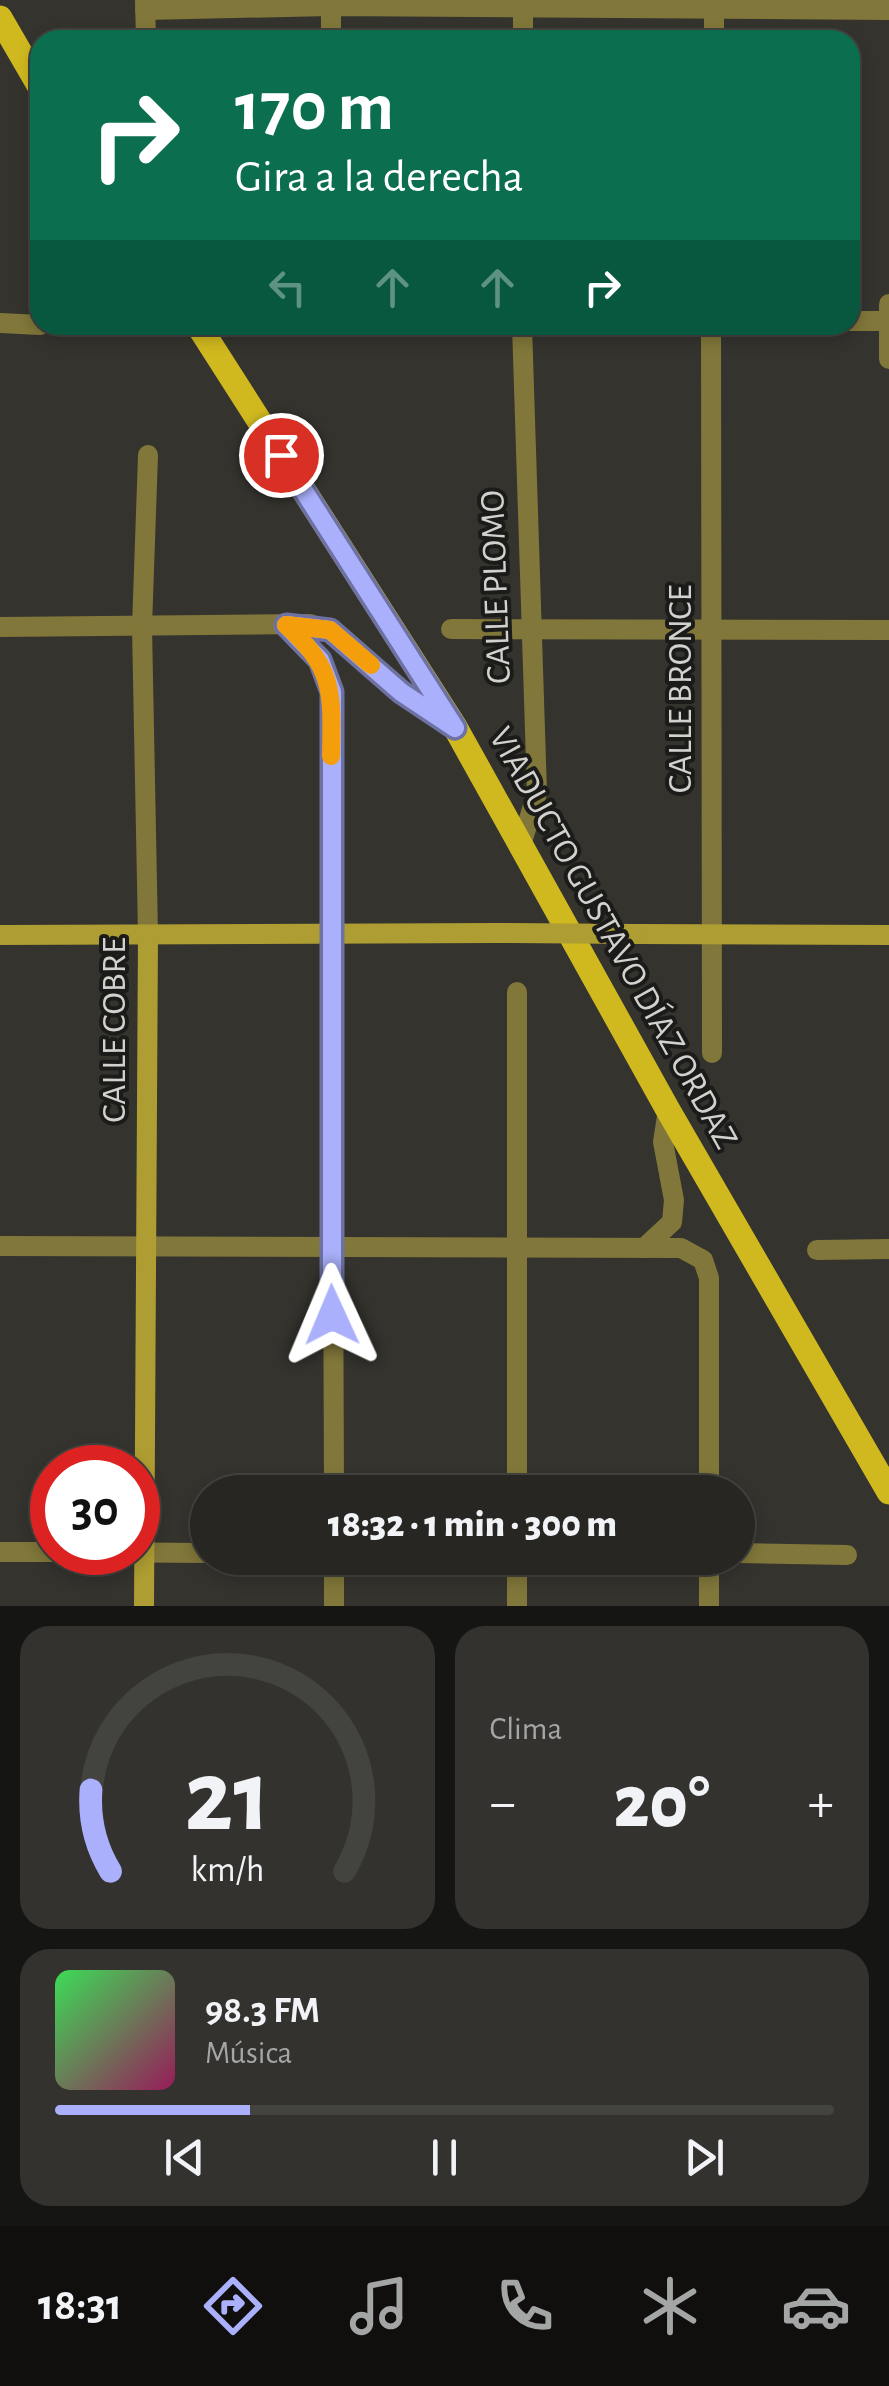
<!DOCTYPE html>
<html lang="es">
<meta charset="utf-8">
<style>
:root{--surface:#272622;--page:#33322f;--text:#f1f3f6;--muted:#a4a5a5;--line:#434340;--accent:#aab0fb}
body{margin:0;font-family:"Alegreya Sans",sans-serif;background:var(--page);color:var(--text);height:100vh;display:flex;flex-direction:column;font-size:38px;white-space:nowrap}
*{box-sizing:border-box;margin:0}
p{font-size:32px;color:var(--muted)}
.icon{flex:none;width:55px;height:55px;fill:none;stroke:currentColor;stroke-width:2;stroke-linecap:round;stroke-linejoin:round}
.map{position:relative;height:1606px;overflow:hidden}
.details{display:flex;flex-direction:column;gap:20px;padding:20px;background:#151513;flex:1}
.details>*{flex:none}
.top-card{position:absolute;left:30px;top:30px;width:830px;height:305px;border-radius:30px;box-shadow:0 5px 15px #0003,0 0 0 2px var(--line);background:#0b6e4f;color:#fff;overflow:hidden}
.speed{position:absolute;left:30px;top:1445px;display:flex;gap:20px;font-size:50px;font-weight:700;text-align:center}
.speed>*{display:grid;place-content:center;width:130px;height:130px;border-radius:50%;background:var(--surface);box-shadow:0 5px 15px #0003,0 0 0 2px var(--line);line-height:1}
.speed .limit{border:15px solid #d22;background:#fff;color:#111}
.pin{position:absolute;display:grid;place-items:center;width:85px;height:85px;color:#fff;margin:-42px;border:5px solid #fff;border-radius:50%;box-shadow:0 2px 10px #0007}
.me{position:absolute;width:110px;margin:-55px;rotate:359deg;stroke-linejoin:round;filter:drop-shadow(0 0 8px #0008)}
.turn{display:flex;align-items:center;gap:35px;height:210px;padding:0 40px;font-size:45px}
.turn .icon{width:130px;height:130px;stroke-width:2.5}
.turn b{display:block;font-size:70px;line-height:85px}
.lanes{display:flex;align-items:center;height:95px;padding:0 40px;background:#0003;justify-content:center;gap:50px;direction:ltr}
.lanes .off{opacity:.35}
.big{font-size:75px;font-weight:800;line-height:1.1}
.details .tile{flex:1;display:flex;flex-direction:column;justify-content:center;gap:15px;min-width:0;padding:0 35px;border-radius:30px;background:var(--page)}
.details .dial{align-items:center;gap:0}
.dial svg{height:260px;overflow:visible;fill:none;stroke:var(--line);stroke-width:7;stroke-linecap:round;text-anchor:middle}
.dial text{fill:var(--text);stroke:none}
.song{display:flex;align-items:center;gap:30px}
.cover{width:120px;height:120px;border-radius:15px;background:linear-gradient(135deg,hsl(130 70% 55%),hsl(330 70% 35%))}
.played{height:10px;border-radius:5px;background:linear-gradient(90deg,var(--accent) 25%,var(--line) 25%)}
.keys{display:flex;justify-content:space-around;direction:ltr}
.heat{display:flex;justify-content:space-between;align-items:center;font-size:55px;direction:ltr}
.details .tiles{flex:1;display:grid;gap:20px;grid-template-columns:1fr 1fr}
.tile:last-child{grid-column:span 2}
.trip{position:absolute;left:190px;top:1475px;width:565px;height:100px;border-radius:50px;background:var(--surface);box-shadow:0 5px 15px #0003,0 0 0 2px var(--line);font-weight:800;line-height:100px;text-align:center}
.menu{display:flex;height:160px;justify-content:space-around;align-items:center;background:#100f0e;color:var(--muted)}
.menu .icon{width:70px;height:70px}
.menu .current{color:var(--accent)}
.menu b{font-size:45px;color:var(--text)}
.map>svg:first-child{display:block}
</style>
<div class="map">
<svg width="889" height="1606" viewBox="0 0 889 1606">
<rect width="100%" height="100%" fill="#34332e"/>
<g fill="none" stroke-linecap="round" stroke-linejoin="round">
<g stroke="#81773a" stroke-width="20">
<polyline points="145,0 146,40"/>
<polyline points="331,0 331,40"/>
<polyline points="145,10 331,6 889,10"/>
<polyline points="523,40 523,0"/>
<polyline points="714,40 714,0"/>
<polyline points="889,304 889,359"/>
<polyline points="850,321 889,321"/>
<polyline points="0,323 40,325"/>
<polyline points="53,325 75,326"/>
<polyline points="711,325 712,1053"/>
<polyline points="286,625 320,660 331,692 334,1492"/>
<polyline points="0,627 310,624 329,630 401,692 449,724"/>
<polyline points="451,629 889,630"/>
<polyline points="521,845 537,793 522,325"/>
<polyline points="148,935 142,627 148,455"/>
<polyline points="517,992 517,1492"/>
<polyline points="0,1246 681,1248 703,1260 709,1278 709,1492"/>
<polyline points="644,1248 672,1222 674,1200 663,1142 668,1110"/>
<polyline points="817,1250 889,1249"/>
<polyline points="0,1552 52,1552"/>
<polyline points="75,1552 208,1553"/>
<polyline points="738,1553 847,1555"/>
<polyline points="517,1558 517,1606"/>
<polyline points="709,1558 709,1606"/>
<polyline points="334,1606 334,1558"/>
</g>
<g stroke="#ae9d32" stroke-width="20">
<polyline points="637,934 889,935"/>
<polyline points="0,935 497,933"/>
<polyline points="144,1606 148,935"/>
</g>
<g stroke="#d0b91f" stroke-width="25">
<polyline points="0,18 40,87"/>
<polyline points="198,325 455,727 668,1110 889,1492"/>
</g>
<polyline stroke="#ae9d32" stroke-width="20" points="497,933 637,934"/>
</g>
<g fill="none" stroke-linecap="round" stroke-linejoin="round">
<defs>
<polyline id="route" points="281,455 455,728 401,692 330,630 286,625 320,660 332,692 332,1315"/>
</defs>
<use href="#route" stroke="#6e72a3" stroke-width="25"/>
<use href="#route" stroke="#aab0fb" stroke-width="18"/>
<path stroke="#f59e0b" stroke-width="18" d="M 331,756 C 332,693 335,669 286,625 L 330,630 L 371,665"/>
</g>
<g text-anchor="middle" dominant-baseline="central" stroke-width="8" stroke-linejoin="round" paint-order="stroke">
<g font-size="35" fill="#d2d1ce" stroke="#1b1b19">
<text transform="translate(496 587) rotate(-92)">CALLE PLOMO</text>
<text transform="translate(680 689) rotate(-90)">CALLE BRONCE</text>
<text transform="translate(613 938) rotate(61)">VIADUCTO GUSTAVO DÍAZ ORDAZ</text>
<text transform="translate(114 1030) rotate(-90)">CALLE COBRE</text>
</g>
</g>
</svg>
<div class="speed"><div class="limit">30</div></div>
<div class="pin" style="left:281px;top:455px;background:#d93025"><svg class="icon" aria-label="arrive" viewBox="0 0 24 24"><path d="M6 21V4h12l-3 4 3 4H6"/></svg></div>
<svg class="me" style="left:332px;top:1315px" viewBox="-20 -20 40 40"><path d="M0-17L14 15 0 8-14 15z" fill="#aab0fb" stroke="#fff" stroke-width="4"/></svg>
<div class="trip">18:32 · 1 min · 300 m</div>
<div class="top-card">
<div class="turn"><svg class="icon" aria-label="right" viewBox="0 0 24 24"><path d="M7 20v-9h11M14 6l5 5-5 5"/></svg><div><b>170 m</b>Gira a la derecha</div></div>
<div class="lanes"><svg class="icon off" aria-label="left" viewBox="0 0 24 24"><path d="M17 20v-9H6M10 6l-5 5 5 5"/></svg><svg class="icon off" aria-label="ahead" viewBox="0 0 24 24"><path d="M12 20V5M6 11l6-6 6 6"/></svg><svg class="icon off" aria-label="ahead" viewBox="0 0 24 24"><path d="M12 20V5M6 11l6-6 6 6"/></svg><svg class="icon" aria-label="right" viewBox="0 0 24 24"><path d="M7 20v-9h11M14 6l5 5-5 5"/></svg></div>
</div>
</div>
<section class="details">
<div class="tiles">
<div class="tile dial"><svg viewBox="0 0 100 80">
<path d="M14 69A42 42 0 1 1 86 69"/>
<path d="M14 69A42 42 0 0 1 8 44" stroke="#aab0fb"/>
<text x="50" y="56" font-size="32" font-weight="700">21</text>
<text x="50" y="72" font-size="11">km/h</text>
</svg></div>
<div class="tile"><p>Clima</p>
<div class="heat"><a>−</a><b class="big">20°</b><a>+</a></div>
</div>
<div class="tile">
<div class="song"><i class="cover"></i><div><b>98.3 FM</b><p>Música</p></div></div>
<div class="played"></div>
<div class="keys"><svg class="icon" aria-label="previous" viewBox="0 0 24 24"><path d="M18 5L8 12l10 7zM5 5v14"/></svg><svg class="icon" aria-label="pause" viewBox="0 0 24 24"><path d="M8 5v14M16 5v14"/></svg><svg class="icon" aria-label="next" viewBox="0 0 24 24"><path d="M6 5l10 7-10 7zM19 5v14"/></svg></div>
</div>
</div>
</section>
<nav class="menu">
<b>18:31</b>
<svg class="icon current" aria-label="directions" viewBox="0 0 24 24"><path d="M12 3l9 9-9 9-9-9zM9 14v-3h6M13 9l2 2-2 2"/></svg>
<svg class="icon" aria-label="music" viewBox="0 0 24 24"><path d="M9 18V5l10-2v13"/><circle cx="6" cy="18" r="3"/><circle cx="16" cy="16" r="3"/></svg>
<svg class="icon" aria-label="phone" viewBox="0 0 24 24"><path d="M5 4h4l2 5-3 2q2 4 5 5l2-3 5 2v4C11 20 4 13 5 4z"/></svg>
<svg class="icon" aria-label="climate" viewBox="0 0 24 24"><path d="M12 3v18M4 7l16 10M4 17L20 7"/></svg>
<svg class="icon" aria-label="car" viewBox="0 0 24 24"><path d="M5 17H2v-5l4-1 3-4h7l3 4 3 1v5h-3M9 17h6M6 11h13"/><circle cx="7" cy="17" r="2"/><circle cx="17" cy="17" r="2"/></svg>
</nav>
